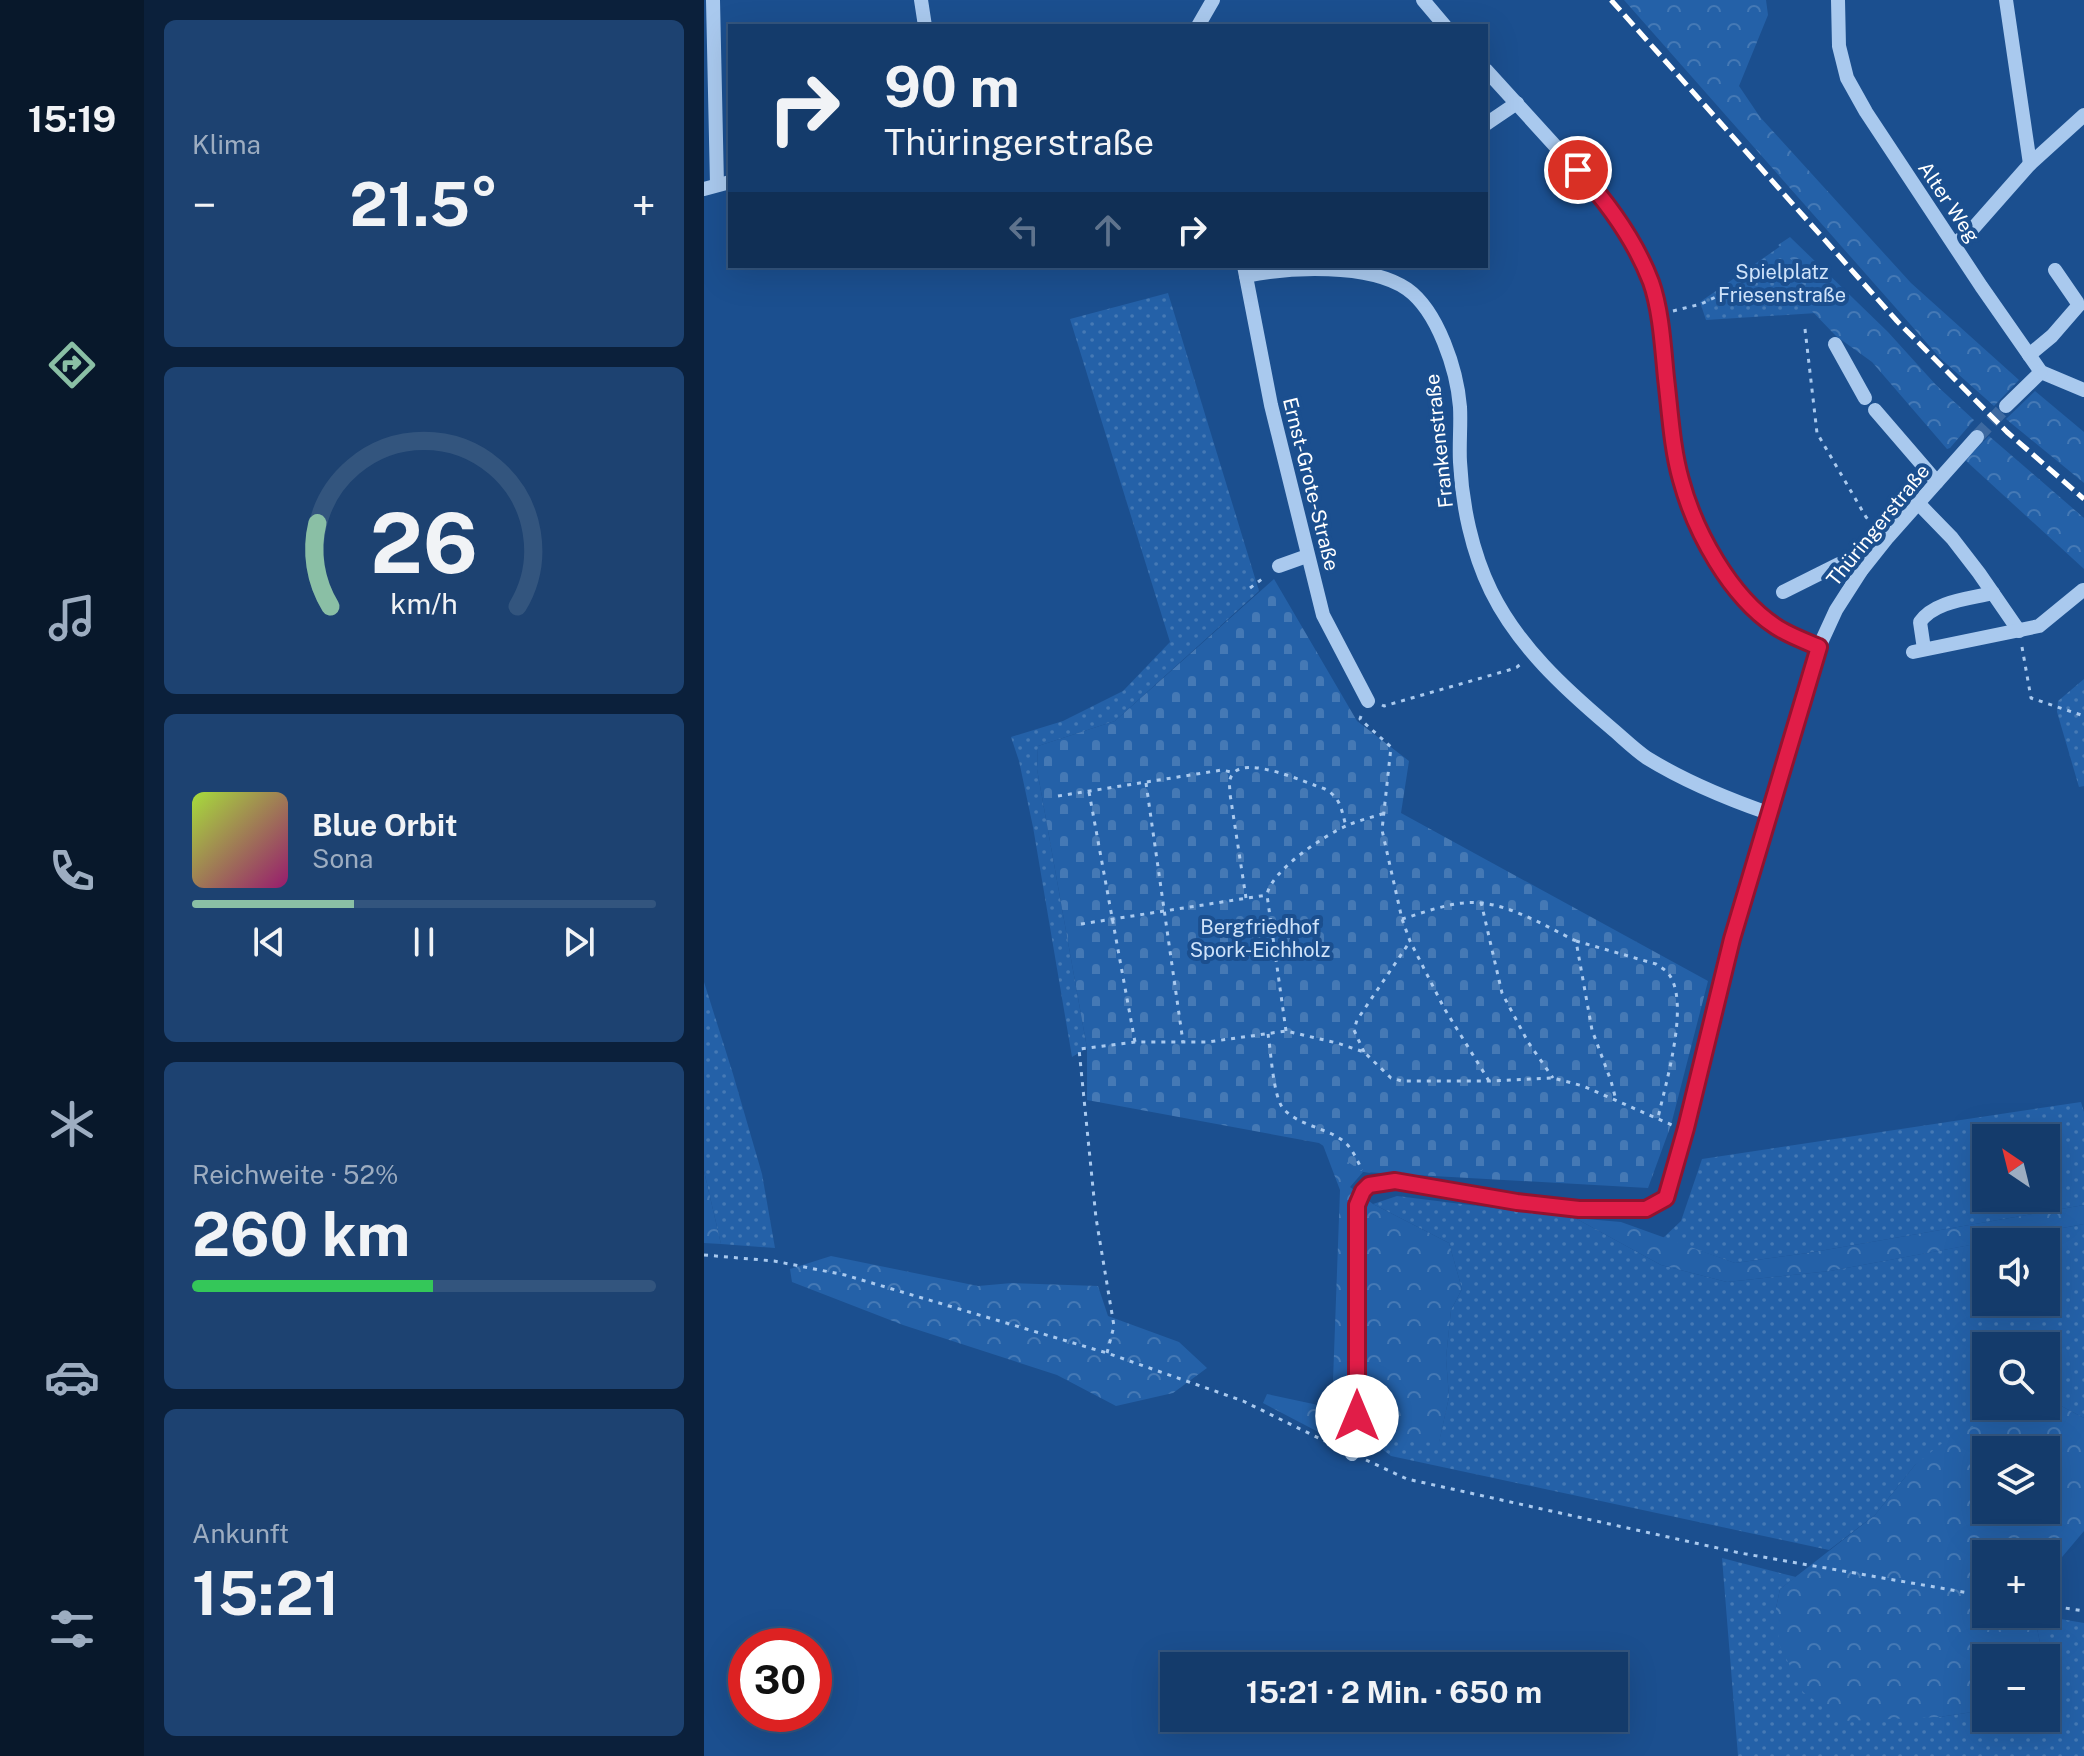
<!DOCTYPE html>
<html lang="de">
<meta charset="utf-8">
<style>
:root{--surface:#143b6b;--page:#1d4271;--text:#f1f3f6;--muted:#9dadc1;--line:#33557e;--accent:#8abfa5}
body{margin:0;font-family:"Public Sans",sans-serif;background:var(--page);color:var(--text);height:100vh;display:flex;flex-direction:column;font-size:30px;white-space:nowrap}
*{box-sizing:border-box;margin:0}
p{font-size:26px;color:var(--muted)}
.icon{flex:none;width:44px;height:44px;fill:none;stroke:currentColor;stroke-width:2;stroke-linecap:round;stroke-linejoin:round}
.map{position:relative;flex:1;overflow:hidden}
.drawer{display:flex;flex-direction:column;gap:20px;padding:20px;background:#0b203b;width:560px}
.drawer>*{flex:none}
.banner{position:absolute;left:24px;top:24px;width:760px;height:244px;border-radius:0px;box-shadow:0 8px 32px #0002,0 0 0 2px var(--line);background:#143b6b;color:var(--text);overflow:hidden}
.needle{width:52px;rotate:325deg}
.fabs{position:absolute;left:1268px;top:1124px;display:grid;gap:16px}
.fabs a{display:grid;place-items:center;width:88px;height:88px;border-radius:0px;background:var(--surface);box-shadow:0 8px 32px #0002,0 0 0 2px var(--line);font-size:40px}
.speed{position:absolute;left:24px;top:1628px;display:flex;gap:16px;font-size:40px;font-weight:700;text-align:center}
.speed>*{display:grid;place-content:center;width:104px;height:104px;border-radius:50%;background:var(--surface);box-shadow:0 8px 32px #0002,0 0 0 2px var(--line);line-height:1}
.speed .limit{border:12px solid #d22;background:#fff;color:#111}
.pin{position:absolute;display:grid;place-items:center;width:68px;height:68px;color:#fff;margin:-34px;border:4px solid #fff;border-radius:50%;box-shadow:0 2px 8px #0007}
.me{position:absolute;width:88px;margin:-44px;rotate:0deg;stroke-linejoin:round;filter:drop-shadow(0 0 6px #0008)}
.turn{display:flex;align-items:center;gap:28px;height:168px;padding:0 24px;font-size:36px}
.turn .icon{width:104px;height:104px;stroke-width:2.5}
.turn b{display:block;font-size:56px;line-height:68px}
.lanes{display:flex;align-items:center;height:76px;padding:0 24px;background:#0003;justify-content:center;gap:40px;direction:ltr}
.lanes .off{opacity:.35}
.big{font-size:60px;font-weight:700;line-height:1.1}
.drawer .tile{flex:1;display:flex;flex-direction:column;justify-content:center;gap:12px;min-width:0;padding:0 28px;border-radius:12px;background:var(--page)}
.drawer .dial{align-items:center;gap:0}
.dial svg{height:208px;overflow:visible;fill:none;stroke:var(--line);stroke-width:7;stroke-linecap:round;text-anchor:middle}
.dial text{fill:var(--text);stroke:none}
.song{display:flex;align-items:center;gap:24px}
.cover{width:96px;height:96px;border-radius:12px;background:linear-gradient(135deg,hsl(80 70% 55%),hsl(320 70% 35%))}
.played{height:8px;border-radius:4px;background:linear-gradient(90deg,var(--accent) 35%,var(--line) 35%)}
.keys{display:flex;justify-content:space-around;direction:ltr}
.heat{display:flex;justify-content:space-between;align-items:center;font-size:44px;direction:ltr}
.charge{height:12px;border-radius:6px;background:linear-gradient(90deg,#34c759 52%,var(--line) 0)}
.trip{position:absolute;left:456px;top:1652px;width:468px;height:80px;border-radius:0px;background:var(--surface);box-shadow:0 8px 32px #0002,0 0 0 2px var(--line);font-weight:700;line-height:80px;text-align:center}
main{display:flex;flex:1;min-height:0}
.dock{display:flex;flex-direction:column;width:144px;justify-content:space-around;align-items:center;background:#08182b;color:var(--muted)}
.dock .icon{width:56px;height:56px}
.dock .active{color:var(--accent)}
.dock b{font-size:36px;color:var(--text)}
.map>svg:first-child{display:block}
</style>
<main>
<nav class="dock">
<b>15:19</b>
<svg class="icon active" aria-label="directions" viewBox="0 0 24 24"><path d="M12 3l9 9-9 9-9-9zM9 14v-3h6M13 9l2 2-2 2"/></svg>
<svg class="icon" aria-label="music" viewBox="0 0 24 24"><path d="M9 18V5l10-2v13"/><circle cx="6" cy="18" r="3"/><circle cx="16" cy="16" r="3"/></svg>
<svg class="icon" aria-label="phone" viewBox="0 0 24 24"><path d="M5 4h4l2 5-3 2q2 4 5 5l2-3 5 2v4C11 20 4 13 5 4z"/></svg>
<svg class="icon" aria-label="climate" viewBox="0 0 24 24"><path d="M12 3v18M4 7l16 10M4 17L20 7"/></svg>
<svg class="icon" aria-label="car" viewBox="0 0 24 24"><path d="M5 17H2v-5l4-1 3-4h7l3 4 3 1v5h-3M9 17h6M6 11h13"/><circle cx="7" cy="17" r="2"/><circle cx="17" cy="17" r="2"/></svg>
<svg class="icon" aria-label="filters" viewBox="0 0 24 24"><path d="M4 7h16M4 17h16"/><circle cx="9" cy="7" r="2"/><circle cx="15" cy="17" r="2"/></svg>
</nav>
<section class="drawer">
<div class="tile"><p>Klima</p>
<div class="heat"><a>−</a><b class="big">21.5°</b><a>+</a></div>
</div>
<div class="tile dial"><svg viewBox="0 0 100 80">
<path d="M14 69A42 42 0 1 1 86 69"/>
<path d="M14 69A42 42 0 0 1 9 37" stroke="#8abfa5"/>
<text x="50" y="56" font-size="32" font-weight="700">26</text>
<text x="50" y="72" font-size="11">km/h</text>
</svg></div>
<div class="tile">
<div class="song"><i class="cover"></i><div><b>Blue Orbit</b><p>Sona</p></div></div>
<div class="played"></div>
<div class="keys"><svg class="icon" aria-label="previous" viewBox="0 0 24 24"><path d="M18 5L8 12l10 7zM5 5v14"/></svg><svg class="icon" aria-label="pause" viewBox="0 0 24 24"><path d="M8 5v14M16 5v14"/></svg><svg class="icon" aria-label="next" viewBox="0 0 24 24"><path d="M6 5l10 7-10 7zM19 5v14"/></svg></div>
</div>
<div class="tile"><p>Reichweite · 52%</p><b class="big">260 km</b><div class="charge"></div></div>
<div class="tile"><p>Ankunft</p><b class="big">15:21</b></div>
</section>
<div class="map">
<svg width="1380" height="1756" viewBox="0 0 1380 1756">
<defs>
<pattern id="green-dots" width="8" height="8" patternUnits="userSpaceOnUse" patternTransform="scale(2)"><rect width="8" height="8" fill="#2461a8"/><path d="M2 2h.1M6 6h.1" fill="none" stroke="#4579b5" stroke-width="1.8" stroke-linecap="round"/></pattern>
<pattern id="forest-crowns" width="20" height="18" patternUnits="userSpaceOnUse" patternTransform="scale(2)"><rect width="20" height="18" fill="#2461a8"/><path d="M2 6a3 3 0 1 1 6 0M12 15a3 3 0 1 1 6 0" fill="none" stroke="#4579b5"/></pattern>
<pattern id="cemetery-stones" width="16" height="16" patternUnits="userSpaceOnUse" patternTransform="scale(2)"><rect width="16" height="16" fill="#2461a8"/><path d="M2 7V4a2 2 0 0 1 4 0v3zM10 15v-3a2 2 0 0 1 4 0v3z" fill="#4579b5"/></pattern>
</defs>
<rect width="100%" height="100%" fill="#1b4f8f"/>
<g fill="url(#green-dots)" fill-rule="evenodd">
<polygon points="1084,241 1144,311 1002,320 996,302"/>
<polygon points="464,293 555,591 411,721 334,746 333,769 383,1048 368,1057 329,827 315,761 307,737 359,721 419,691 466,642 366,319"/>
<polygon points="1380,679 1380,786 1375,787 1353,712 1354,701"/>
<polygon points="0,982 29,1074 58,1174 71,1248 17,1244 0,1171"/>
<path d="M 1377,1102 L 1380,1112 L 1380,1205 L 1104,1253 L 1031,1263 L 959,1238 L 977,1221 L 998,1159 ZM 1282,1138 L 1342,1138 L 1342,1198 L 1282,1198 Z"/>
<polygon points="693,1196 871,1218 957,1265 1023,1282 1126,1271 1282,1242 1282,1302 1342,1302 1342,1242 1283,1242 1380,1224 1380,1418 1342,1398 1342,1346 1282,1346 1282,1406 1319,1406 1290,1417 1211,1465 1171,1515 1125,1550 687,1456 664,1438 735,1442 745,1397 742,1358 747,1310 758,1289 745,1243 669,1204"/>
<polygon points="1018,1558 1092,1577 1076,1589 1072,1608 1235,1717 1282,1710 1282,1718 1342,1718 1342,1701 1347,1700 1342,1675 1342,1658 1339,1658 1332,1623 1333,1615 1380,1623 1380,1756 1034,1756"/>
</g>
<g fill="url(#forest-crowns)" fill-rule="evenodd">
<polygon points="920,0 1062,0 1064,15 1035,86 1056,117 1207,283 1315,380 1290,406 1236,358"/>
<polygon points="1086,237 1184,332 1232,385 1270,420 1246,448 1243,449 1168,362 1132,336 1104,307 1115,291 1074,245"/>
<polygon points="1331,391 1380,432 1380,483 1302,419"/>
<polygon points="1285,436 1380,518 1380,569 1261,460"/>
<polygon points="619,1145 650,1156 659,1172 646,1187 669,1204 745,1243 758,1289 747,1310 742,1358 745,1397 735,1443 622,1436 559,1403 563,1394 628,1408 636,1190"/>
<polygon points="0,1171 17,1244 0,1243"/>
<polygon points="1380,1205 1380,1224 1126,1271 1023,1282 957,1265 871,1218 917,1222 1031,1263 1104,1253"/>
<polygon points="127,1256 274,1286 308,1283 394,1286 404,1316 475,1342 503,1368 469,1393 412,1406 353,1375 199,1325 88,1282 86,1269"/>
<path d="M 1342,1398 L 1380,1418 L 1380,1531 L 1342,1576 L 1342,1554 L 1282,1554 L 1282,1614 L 1334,1614 L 1332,1623 L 1339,1658 L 1282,1658 L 1282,1710 L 1235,1717 L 1140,1721 L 1099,1692 L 1075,1644 L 1072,1608 L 1076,1589 L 1171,1515 L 1211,1465 L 1247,1436 L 1319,1406 L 1342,1406 ZM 1342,1450 L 1342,1510 L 1282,1510 L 1282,1450 Z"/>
</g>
<polygon fill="url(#cemetery-stones)" points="570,579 653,721 705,761 697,813 1004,981 967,1125 944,1188 659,1172 615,1143 383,1100 383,1048 333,769 334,746 411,721"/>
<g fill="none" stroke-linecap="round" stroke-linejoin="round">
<polyline stroke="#3d69a0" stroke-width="14" stroke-dasharray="14 7" stroke-linecap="butt" points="1273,437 1302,406"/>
<g stroke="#a9c9ee" stroke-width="3" stroke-dasharray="4 6" stroke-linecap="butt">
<polyline points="969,311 997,304 1039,284"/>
<polyline points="1101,329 1113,433 1162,517 1171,528"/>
<polyline points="546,588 562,576"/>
<polyline points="1318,647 1327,698 1380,716"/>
<polyline points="678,705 680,706 805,670 813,667 818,663"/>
<polyline points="657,716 656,719 687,747 678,830 698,919 706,941 740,1008 785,1081"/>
<polyline points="442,783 479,1042"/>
<polyline points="385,792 431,1042"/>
<polyline points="354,796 518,770 527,772"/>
<path d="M 542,898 L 526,794 C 526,787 524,781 528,775 C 541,754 602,783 621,789 C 637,798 637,809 642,826"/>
<polyline points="777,902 798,993 824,1042 849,1078"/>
<path d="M 698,919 C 718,913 739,905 759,903 C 796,898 839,925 872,941 L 888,1030 L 907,1081 L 912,1100"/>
<polyline points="377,924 563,895"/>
<path d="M 872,941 L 952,964 C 956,967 960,969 963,972 C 988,999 961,1085 954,1118"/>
<path d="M 582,1031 L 563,895 C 567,870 621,835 644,825 C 656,820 669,817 681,813"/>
<path d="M 564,1034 C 567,1052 569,1093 578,1107 C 592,1125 620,1127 638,1140 C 648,1147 653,1160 658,1170"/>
<polyline points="660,1052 650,1030 653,1020 705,943"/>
<polyline points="0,1255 70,1261 141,1275 403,1353 539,1401 633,1447"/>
<polyline points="403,1353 410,1326 392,1218 375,1049 431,1042 504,1042 582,1031 633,1043 660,1052 687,1078 698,1081 785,1081 849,1078 879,1086 968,1125"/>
<polyline points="662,1460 703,1479 1036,1553 1282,1596"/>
<polyline points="1342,1605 1380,1611"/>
</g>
<g stroke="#a9c9ee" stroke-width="14">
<polyline points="9,0 13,185"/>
<polyline points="217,0 221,26"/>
<polyline points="719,0 741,26"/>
<polyline points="1134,0 1135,46 1143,78 1162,112 1277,286 1337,372 1380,390"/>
<polyline points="1302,0 1326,164"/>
<polyline points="494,26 509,0"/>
<polyline points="782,70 894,193 929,243 948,284 956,325 976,478 987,511 1011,559 1048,608 1072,627 1115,647"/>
<polyline points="782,124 813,103"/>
<polyline points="0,189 26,182"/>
<polyline points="1250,244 1265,233 1326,164 1380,115"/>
<polyline points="540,266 567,405 619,615 664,701"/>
<path d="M 542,276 C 585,267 665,263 703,289 C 734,311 753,370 756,407 C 757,425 755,444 756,462 C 758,505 768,552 787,591 C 814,646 860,688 906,727 C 918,737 930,749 943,758 C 982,782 1021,798 1064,813"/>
<polyline points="1131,344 1161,398"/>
<polyline points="1325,355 1348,336 1374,306 1373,302 1351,270"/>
<polyline points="1302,406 1337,372"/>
<polyline points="1171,410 1233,482"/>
<polyline points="1215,504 1248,538 1275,573 1315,631"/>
<polyline points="575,566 603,556"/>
<polyline points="1079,592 1135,564 1157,571"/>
<path d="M 1220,649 L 1216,622 C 1231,601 1265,599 1289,593"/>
<polyline points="1209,652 1335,626 1379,590"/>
<polyline points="648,1454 651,1444 653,1416 653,1205 659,1191 665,1185 691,1181 813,1202 875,1209 942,1209 962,1198 982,1128 1028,939 1115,647 1132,610 1157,571 1184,537 1273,437"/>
</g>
<polyline stroke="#fff" stroke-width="5" stroke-dasharray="14 6" stroke-linecap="butt" points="907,0 1193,321 1303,432 1380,499"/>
</g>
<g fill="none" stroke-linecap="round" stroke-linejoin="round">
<defs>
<path id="route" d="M 653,1416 L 653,1205 L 659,1191 L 665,1185 L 691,1181 L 813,1202 L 875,1209 L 942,1209 L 962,1198 L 982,1128 L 1028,939 L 1115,647 C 1101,641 1084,635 1071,626 C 1026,596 991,532 977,480 C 968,449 966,411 962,378 C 959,348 957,310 947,282 C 931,240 904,203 874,170"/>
</defs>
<use href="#route" stroke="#92132f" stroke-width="20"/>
<use href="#route" stroke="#e11d48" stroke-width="14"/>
</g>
<g text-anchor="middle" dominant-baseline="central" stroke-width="8" stroke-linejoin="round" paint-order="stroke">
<g font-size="20" fill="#fff" stroke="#1b4f8f">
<text transform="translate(1245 202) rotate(56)">Alter Weg</text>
<text transform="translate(735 441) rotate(-96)">Frankenstraße</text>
<text transform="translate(607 484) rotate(76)">Ernst-Grote-Straße</text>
<text transform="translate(1174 525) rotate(-51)">Thüringerstraße</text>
</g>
<g font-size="20" fill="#cfe3fa" stroke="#1b4f8f">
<text x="1078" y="272">Spielplatz<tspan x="1078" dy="23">Friesenstraße</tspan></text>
<text x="556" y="927">Bergfriedhof<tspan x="556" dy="23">Spork-Eichholz</tspan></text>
</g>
</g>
</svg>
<div class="fabs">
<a><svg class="needle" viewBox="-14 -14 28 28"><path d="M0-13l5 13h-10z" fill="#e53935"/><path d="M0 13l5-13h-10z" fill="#9dadc1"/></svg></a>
<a><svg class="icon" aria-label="sound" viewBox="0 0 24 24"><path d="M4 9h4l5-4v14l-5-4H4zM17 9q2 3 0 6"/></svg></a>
<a><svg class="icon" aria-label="search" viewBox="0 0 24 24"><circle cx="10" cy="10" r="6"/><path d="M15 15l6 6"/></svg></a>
<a><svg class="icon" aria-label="layers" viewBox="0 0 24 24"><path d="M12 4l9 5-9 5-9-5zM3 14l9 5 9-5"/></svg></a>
<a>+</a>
<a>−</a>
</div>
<div class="speed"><div class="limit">30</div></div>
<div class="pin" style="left:874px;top:170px;background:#d93025"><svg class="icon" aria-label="arrive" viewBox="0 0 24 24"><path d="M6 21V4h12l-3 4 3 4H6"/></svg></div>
<svg class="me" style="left:653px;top:1416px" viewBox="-20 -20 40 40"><circle r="19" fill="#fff"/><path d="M0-13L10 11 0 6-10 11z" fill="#e11d48"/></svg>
<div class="trip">15:21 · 2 Min. · 650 m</div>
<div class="banner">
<div class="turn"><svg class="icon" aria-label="right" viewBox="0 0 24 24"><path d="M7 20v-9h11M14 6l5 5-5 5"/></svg><div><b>90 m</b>Thüringerstraße</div></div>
<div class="lanes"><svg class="icon off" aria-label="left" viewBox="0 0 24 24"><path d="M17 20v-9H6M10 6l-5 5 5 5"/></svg><svg class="icon off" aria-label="ahead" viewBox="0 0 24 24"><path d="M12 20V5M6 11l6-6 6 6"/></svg><svg class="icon" aria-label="right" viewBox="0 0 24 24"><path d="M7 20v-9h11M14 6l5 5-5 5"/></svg></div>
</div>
</div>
</main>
